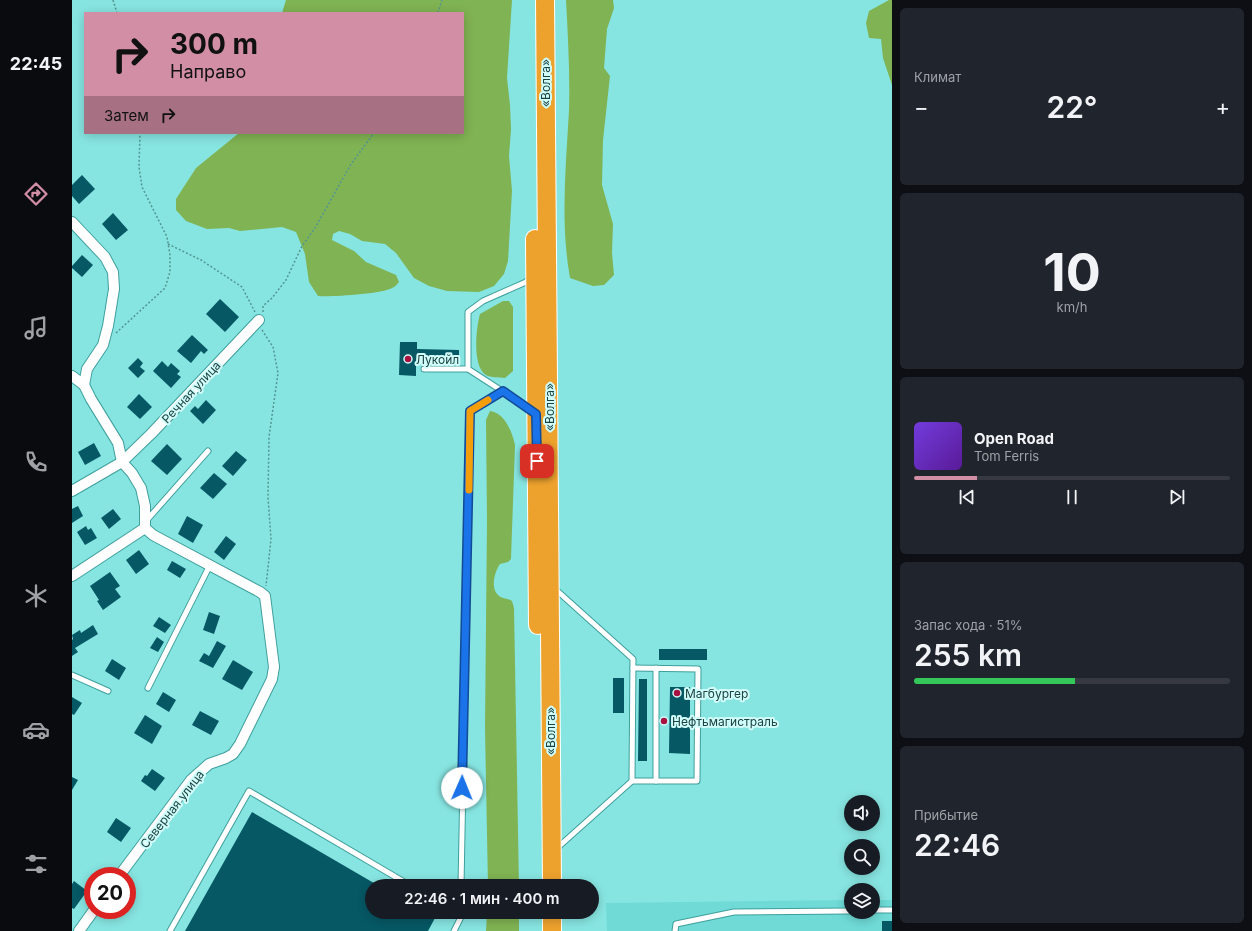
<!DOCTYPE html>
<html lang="ru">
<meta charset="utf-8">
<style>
:root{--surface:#171b24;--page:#20242c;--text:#f1f3f6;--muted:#9ea1a6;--line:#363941;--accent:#d18ea4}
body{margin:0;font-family:Inter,sans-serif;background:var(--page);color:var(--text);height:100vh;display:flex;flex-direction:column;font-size:15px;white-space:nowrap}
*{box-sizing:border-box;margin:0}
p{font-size:13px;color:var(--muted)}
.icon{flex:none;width:22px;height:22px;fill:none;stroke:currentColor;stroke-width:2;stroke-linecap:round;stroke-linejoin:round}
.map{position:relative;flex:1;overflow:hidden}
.drawer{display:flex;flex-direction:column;gap:8px;padding:8px;background:#0d0f14;width:360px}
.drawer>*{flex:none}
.hud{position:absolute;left:12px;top:12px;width:380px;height:122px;border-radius:0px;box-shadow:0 2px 10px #0003;background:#d18ea4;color:#111;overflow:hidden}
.buttons{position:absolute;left:772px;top:795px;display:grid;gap:8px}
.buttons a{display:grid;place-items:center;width:36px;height:36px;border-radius:50%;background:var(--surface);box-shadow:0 2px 10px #0003;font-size:20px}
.speed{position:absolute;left:12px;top:867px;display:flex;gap:8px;font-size:20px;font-weight:700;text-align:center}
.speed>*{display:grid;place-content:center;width:52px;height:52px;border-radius:50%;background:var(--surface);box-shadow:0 2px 10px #0003;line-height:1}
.speed .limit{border:6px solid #d22;background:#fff;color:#111}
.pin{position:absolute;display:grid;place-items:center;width:34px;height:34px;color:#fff;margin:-17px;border-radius:8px;box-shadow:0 2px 6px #0006}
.me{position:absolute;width:44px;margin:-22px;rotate:1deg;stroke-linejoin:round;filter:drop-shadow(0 0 3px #0008)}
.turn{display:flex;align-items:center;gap:14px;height:84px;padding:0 20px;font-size:18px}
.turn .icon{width:52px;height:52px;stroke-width:2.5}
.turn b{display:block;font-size:28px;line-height:34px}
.then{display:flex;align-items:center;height:38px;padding:0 20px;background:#0003;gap:8px;font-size:15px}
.big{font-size:30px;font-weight:600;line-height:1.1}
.drawer .card{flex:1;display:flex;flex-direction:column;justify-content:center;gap:6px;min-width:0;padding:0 14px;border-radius:6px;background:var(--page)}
.drawer .dial{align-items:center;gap:0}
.dial b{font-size:52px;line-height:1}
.song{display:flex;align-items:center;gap:12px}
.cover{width:48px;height:48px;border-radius:6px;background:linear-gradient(135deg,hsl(260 70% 55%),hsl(270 70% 35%))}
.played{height:4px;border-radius:2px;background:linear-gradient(90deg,var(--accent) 20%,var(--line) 20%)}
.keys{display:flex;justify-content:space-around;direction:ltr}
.heat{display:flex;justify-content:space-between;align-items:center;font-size:22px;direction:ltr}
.charge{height:6px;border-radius:3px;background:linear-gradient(90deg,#34c759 51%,var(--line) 0)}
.trip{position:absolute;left:293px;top:879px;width:234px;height:40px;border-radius:20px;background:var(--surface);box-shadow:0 2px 10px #0003;font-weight:600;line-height:40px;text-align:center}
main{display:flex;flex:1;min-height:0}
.menu{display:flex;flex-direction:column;width:72px;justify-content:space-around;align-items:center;background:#090b0e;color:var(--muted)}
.menu .icon{width:28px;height:28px}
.menu .on{color:var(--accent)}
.menu b{font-size:18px;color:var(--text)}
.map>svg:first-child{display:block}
</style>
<main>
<nav class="menu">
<b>22:45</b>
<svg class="icon on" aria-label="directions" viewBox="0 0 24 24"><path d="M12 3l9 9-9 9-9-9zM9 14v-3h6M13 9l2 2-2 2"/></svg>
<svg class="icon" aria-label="music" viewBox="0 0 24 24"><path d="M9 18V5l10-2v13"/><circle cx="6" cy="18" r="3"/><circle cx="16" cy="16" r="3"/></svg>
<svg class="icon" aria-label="phone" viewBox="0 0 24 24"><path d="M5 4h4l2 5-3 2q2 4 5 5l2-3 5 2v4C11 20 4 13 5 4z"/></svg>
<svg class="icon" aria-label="climate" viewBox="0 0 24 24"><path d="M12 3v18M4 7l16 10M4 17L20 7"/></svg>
<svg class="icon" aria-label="car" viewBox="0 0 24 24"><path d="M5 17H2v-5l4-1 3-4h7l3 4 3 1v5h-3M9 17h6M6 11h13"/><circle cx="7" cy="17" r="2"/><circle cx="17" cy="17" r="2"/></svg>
<svg class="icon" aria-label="filters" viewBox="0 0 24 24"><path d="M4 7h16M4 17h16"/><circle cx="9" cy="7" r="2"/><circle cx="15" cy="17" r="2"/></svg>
</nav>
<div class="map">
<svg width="820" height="931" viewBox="0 0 820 931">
<rect width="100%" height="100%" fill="#87e5e1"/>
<polygon fill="#6fdad6" points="779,900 779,912 801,912 801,900 820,900 820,931 535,931 534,903"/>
<g fill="#80b353">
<path d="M 214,0 L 440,0 L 435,78 L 438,105 L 439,129 L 437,156 L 440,191 L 436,261 L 432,274 L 422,286 L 407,292 L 375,291 L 357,286 L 342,278 L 324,253 L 313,244 L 290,241 L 278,234 L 267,231 L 261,234 L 260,240 L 282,251 L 294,262 L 324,275 L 327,282 C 325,284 323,287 320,288 C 310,294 258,297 246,296 L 237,282 L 233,254 L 224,232 L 210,227 L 168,231 L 157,228 L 135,229 L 114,221 L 104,210 L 104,199 L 124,168 L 167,133 L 391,133 L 391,13 L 210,13 Z"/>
<path d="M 494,0 L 541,0 L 542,8 L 535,29 L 532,68 L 538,76 L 531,140 L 530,185 L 541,224 L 540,253 L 542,275 L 532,285 L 521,286 L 498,278 C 488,222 494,166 497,110 C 498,73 496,37 494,0 Z"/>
<polygon points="817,0 820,0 820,85 811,58 809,39 797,38 794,23 797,11"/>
<path d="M 431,301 L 437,301 L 441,307 L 441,371 L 433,378 C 427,377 419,378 414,375 C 400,367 404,328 408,314 Z"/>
<path d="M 418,411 C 433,413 440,432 443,445 L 439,559 L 436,562 L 428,564 C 423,571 418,588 426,595 C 429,599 436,598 440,601 L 442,608 L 447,886 L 416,886 L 413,728 L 415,520 L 414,420 Z"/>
<polygon points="415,912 447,912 447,931 414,931"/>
</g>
<g fill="#065865">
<polygon points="10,175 23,189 7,204 0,196 0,185"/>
<polygon points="41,213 56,230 44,240 30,224"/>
<polygon points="10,255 21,265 10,277 0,268 0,266"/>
<polygon points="148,299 167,317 153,332 134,314"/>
<polygon points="120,335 136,350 132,354 129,351 119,363 105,351"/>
<polygon points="328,342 345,342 345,349 387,350 387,363 344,362 344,376 327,375"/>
<polygon points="66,358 71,363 68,367 73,371 66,378 56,368"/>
<polygon points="90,361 96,367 99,363 108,371 105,374 109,377 99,388 81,371"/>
<polygon points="67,394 80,407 68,419 55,407"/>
<polygon points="134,400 144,410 131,424 118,411 123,406 126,409"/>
<polygon points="22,443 29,456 13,465 6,452"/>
<polygon points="95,444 110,459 95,475 79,461"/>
<polygon points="164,451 175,460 161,476 150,466"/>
<polygon points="142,473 155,484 141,499 128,488"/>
<polygon points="6,506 11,516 0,523 0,509"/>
<polygon points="41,509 49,519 37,529 29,518"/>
<polygon points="115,516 131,525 121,543 106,534"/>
<polygon points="14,526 16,530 19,528 25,538 13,545 5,532"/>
<polygon points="154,536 164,544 152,560 142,552"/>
<polygon points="67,550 77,564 64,574 54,560"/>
<polygon points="100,561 114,569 108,578 95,570"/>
<polygon points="38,572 48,586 43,589 49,597 31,610 25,601 27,600 18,586"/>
<polygon points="137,612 148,616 142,634 131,630"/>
<polygon points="87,617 99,625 93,633 81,626"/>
<polygon points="21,625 26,634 3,648 6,652 0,656 0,640 1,639 0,635 8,630 9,633"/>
<polygon points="85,637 92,642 86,652 78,648"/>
<polygon points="145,641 154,646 141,668 127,661 132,653 137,656"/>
<rect x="587" y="649" width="48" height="11"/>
<polygon points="40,659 54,668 47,680 33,671"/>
<polygon points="161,660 181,672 170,690 150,679"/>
<rect x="541" y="678" width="11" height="35"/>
<polygon points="567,679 575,679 575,761 566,761"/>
<polygon points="598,687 618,687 618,754 597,753"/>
<polygon points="91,692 104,700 97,712 84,704"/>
<polygon points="0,697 10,703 2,715 0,714"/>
<polygon points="128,711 147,721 139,735 120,725"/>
<polygon points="73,715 90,726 80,744 62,733"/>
<polygon points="80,769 93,778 83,791 69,781 73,775 75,776"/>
<polygon points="0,777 6,780 0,790"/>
<polygon points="180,812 307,886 300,886 300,912 352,912 363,918 356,931 113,931"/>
<polygon points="44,818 59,828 49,842 35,832"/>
<polygon points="2,881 15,891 2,909 0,908 0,884"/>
<rect x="810" y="921" width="10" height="10"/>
</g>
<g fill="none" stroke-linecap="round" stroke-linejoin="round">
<defs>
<g id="lane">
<polyline points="458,278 454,282 411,301 396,312 396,369 461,411"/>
<polyline points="352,369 396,369"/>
<polyline points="74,521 136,451"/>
<polyline points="482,588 561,659 560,781 484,849"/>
<polyline points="0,675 36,691"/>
<polyline points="76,688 138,565"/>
<polyline points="560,781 625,781 626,669 561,668"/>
<polyline points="584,781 584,668"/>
<polyline points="389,886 398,411 431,391"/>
<polyline points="801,910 820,910"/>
<polyline points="98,931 177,791 339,886"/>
<polyline points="382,931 390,915 390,912"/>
<polyline points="603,931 604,924 662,912 779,911"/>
</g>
<g id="street">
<polyline points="0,222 33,257 41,272 42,289 36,326 31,345 15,369 12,385"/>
<polyline points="0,376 12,385 19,399 46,443 50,462 60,473 69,488 73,506 73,528 81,535 188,592 193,596 202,667 200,679 168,744 161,754 154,758 137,764 119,780 47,876"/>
<polyline points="0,491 50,462 79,434 187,320"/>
<polyline points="0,576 73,528"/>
<polyline points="7,931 22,910"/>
</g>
<g id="highway">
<polyline points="473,0 480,886"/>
<polyline points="463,239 466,625"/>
<polyline points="480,912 480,931"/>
</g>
</defs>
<use href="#lane" stroke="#3e9f9c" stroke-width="7"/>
<use href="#street" stroke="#3e9f9c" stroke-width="12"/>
<use href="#highway" stroke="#fff" stroke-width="20"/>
<g stroke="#529693" stroke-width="1.5" stroke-dasharray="2 2" stroke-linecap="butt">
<polyline points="41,0 45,13"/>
<polyline points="366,13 370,0"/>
<polyline points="96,244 129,260 170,287 183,312"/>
<polyline points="191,312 191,306 200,298 214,280 230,246 243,228 279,164 302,133"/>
<polyline points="190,330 201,347 206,373 197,437 196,497 199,539 194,586"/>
<polyline points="44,333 93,288 98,272 98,255 95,237 70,187 67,167 68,133"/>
</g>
<use href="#lane" stroke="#fff" stroke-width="5"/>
<use href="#street" stroke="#fff" stroke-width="10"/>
<use href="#highway" stroke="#eea22e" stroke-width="18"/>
</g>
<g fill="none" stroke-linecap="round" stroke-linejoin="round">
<defs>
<polyline id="route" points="390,788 398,411 431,391 464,414 465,461"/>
</defs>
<use href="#route" stroke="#114b97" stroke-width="10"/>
<use href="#route" stroke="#1a73e8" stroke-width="7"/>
<polyline stroke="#f59e0b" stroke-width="7" points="397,490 398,411 416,400"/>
</g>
<g fill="#a91240" stroke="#d1fdfb" stroke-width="1.5">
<circle cx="336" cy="359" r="4"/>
<circle cx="605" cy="693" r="4"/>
<circle cx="592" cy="721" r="4"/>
</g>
<g text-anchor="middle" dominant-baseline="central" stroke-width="4" stroke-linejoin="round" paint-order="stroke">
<g font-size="12" fill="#1a4241" stroke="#d1fdfb">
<text transform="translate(473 83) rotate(-90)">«Волга»</text>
<text transform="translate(119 392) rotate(-47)">Речная улица</text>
<text transform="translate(477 407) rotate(-90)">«Волга»</text>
<text transform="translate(478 731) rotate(-90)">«Волга»</text>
<text transform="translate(100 809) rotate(-52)">Северная улица</text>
</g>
<g font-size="12" fill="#1a4241" stroke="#d1fdfb" text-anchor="start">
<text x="344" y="359">Лукойл</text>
<text x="613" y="693">Магбургер</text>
<text x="600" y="721">Нефтьмагистраль</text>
</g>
</g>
</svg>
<div class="buttons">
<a><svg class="icon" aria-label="sound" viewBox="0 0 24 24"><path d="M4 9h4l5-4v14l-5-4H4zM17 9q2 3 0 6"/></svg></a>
<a><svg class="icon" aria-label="search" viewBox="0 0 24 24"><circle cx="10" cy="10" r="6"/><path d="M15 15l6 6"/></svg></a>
<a><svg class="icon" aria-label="layers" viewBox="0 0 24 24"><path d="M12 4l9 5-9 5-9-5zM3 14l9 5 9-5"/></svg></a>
</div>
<div class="speed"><div class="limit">20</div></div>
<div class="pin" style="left:465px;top:461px;background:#d93025"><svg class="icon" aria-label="arrive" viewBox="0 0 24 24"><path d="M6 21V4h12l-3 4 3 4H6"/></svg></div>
<svg class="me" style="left:390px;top:788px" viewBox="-20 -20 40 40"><circle r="19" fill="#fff"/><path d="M0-13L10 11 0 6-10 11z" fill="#1a73e8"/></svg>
<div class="trip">22:46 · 1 мин · 400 m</div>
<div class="hud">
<div class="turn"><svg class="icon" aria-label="right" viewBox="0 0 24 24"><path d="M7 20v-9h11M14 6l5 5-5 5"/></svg><div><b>300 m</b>Направо</div></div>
<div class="then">Затем<svg class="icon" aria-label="right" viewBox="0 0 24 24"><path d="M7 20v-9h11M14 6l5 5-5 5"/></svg></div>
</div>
</div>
<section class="drawer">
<div class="card"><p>Климат</p>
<div class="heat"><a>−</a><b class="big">22°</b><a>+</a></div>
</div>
<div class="card dial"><b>10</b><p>km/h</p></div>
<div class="card">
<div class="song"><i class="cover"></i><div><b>Open Road</b><p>Tom Ferris</p></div></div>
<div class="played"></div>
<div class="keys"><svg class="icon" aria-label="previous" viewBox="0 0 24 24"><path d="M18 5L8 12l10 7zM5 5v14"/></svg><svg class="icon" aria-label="pause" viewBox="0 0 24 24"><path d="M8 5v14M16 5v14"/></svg><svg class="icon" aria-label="next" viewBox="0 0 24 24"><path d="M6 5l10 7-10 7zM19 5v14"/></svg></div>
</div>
<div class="card"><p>Запас хода · 51%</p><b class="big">255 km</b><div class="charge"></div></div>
<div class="card"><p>Прибытие</p><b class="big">22:46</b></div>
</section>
</main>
